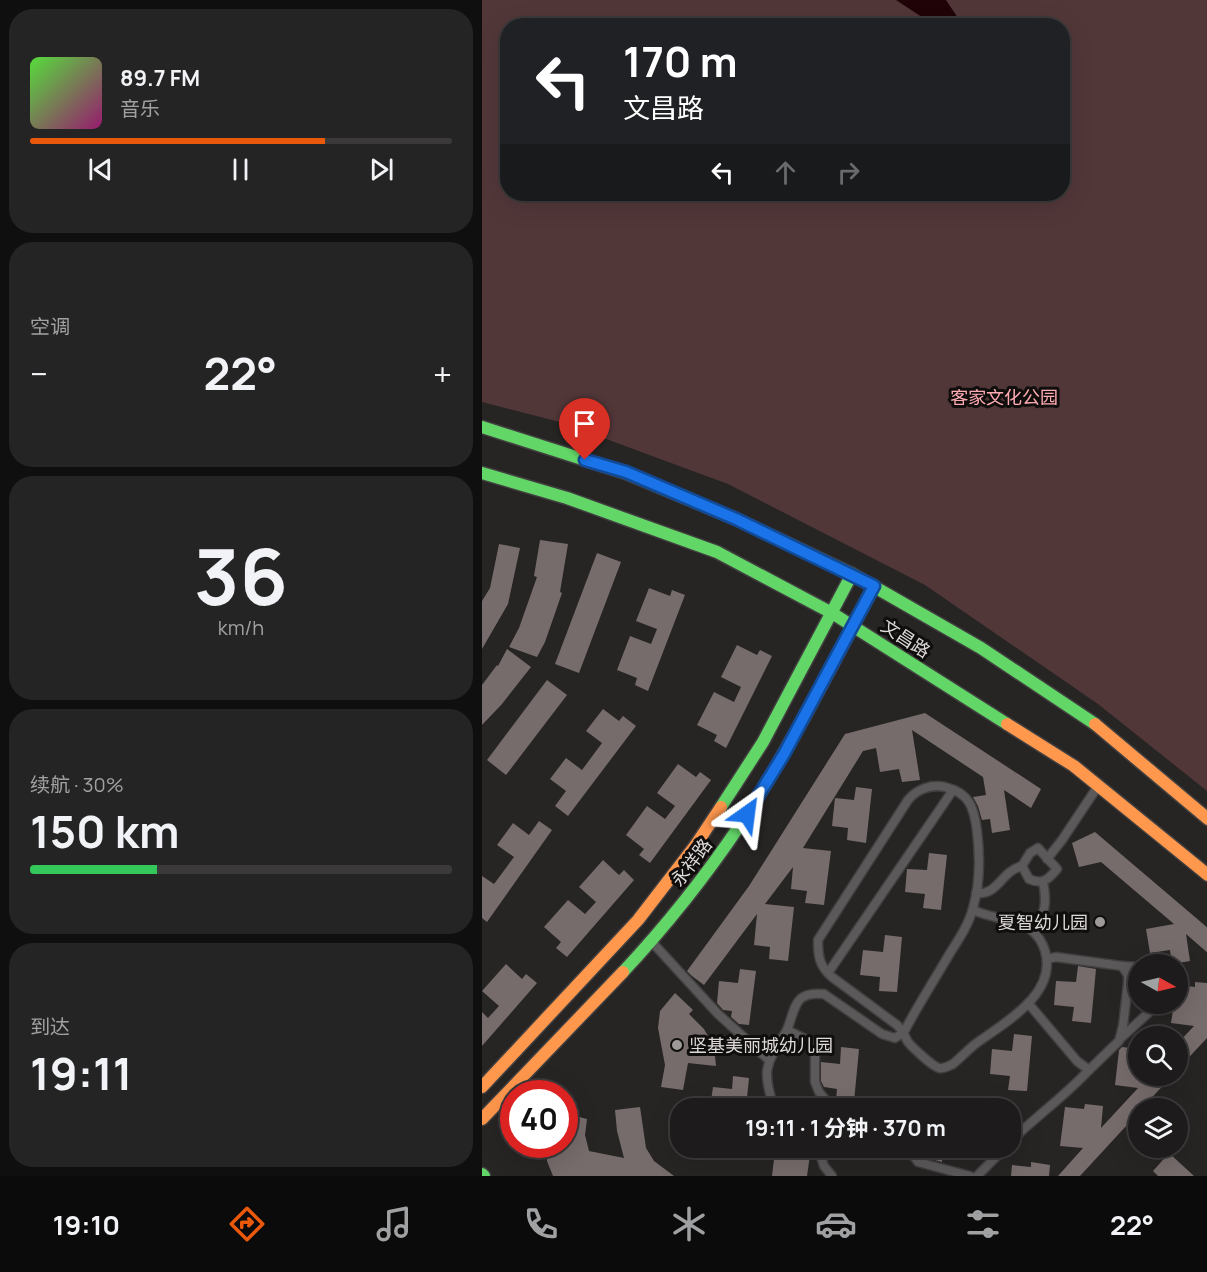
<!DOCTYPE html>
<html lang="zh">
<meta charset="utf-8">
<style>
:root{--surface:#1d1b1b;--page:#252424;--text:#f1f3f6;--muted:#a0a1a3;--line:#3b393a;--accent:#ea580c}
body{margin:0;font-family:Manrope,"Noto Sans SC",sans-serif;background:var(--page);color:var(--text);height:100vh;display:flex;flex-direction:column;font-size:22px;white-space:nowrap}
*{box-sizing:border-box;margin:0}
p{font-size:20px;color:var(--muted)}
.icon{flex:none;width:33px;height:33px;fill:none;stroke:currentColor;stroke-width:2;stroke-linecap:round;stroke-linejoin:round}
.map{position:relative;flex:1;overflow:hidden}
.side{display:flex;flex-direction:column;gap:9px;padding:9px;background:#100f0f;width:482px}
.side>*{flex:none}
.hud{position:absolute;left:18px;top:18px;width:570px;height:183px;border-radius:24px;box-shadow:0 6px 24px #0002,0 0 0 2px var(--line);background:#202124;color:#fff;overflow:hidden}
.needle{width:39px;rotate:98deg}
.controls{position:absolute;left:646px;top:954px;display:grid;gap:12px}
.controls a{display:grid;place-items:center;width:60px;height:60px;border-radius:50%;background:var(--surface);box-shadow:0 6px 24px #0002,0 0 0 2px var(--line);font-size:30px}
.speed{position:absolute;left:18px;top:1080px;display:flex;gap:12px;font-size:30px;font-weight:700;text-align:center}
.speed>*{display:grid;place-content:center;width:78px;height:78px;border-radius:50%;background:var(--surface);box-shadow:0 6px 24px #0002,0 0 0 2px var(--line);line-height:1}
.speed .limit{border:9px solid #d22;background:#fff;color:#111}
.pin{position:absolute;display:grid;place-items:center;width:51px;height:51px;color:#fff;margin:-62px -26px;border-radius:50% 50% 50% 0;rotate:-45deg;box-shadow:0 0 6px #0007}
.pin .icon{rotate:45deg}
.me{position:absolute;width:66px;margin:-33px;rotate:31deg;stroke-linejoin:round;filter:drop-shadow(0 0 4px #0008)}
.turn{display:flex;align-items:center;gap:21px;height:126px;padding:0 24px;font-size:27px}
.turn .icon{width:78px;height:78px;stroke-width:2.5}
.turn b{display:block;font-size:42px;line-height:51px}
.lanes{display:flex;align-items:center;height:57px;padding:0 24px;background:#0003;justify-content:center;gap:30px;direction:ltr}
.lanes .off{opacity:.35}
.big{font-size:45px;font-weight:700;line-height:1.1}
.side .widget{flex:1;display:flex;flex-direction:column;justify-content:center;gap:9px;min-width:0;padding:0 21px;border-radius:24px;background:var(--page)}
.side .dial{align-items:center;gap:0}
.dial b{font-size:78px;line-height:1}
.song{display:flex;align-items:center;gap:18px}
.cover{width:72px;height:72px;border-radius:9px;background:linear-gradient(135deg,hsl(110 70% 55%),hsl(320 70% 35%))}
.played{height:6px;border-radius:3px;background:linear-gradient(90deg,var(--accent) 70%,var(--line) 70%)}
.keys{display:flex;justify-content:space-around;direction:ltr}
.heat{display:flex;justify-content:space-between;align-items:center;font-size:33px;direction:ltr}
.charge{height:9px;border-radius:4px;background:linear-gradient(90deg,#34c759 30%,var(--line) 0)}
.trip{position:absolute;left:188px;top:1098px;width:351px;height:60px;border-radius:24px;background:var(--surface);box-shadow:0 6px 24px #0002,0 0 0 2px var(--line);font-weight:700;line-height:60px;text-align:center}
.tab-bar{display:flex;height:96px;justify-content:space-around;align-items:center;background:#0c0b0b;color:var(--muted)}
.tab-bar .icon{width:42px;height:42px}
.tab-bar .selected{color:var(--accent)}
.tab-bar b{font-size:27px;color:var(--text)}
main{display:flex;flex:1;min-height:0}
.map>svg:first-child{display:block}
</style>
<main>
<section class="side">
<div class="widget">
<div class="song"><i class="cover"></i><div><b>89.7 FM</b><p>音乐</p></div></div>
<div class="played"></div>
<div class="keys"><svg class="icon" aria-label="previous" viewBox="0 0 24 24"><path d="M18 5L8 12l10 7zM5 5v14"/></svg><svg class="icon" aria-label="pause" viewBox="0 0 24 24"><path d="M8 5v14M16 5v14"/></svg><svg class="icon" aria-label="next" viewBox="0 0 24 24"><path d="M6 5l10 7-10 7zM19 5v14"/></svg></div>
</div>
<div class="widget"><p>空调</p>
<div class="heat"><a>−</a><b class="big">22°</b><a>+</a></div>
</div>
<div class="widget dial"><b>36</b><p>km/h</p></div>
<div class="widget"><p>续航 · 30%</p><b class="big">150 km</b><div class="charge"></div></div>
<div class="widget"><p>到达</p><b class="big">19:11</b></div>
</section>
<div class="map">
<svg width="726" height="1176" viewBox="0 0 726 1176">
<rect width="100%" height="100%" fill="#272424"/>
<path fill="#523739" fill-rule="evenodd" d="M 0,0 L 725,0 L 725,791 L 616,704 L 443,585 L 246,484 L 78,422 L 0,402 ZM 26,26 L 580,26 L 580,194 L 26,194 Z"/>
<polygon fill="#1f0306" points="414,0 464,0 478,21 452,25"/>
<g fill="#776c6c">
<polygon points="58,540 86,544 78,592 80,593 63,642 55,657 27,647 37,628 55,577 52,576"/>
<polygon points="17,544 38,548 26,604 0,649 0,601 8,588"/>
<polygon points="115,553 139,562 97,673 73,664"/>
<polygon points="167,588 188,596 190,590 203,595 166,691 153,685 155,678 135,670 148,636 169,644 175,629 154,621"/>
<polygon points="255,645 275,655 278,650 290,656 244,748 232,741 235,735 215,725 232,692 252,702 259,687 239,677"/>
<polygon points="25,649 49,667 20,704 0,725 0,685 15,665 16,666"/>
<polygon points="65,680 85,695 24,775 5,760"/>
<polygon points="121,709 137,721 141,716 154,726 86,816 73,806 84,791 68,779 84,758 100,770 120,743 104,731"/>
<polygon points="443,713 559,789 549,808 522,790 528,830 510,833 508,819 500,820 496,806 491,797 504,795 501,777 430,730 438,780 420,782 417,769 398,772 394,748 381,751 321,848 349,851 342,905 323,903 325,891 309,889 311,867 283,904 312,907 306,961 287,959 288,947 272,945 275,914 222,985 210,976 205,971 267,886 363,734"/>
<polygon points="196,764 214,777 218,772 229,780 168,863 157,855 162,849 144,835 165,806 183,819 193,806 175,793"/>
<polygon points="374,787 390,789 384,843 365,840 366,828 350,826 353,798 372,800"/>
<polygon points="57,821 70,830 5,922 0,918 0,876 12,884 32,857 15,845 31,823 47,835"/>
<polygon points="613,832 726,928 726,953 704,934 708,961 690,964 688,950 668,953 664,929 692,924 619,862 597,867 590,843"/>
<polygon points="447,853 465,855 459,910 441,908 443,894 423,892 425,869 445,870"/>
<polygon points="121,860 137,875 142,870 152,880 85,957 74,948 79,942 62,927 86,900 103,914 114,902 97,887"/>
<polygon points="403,935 420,937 415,992 397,991 398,977 378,975 381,950 401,952"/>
<polygon points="24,964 40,979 44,974 55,983 0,1046 0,1012 6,1018 17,1006 0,991"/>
<polygon points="596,966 614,969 609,1023 590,1021 592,1007 572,1005 574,981 594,982"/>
<polygon points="258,969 274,971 267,1025 257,1024 249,1017 250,1011 241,1010 235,1003 237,981 256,983"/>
<polygon points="713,982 726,983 726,1037 696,1069 696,1043 712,1026 689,1023 692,1004 696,1004 696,985 713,987"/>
<polygon points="193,993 211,1010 207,1014 222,1029 232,1047 234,1066 206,1063 201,1090 179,1087 183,1065 176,1028 178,1011"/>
<polygon points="532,1034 550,1036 545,1091 526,1090 528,1076 508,1074 510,1049 530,1051"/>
<polygon points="359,1047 377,1049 372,1102 354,1100 355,1089 342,1087 339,1081 339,1062 358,1064"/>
<polygon points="640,1047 657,1049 657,1076 690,1076 660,1108 657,1108 657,1112 598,1176 576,1176 601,1148 578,1146 583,1107 602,1109 603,1104 621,1106 619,1128 656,1088 633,1085 637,1050"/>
<polygon points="251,1076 267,1078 264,1108 228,1108 231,1087 250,1089"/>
<polygon points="158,1107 164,1148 172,1161 192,1176 71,1176 65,1161 65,1144 82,1144 82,1113 105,1119 103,1135 107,1151 142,1158 135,1131 133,1110"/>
<polygon points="312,1148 329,1148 325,1176 290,1176 293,1151 312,1153"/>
<polygon points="443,1148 461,1148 460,1162 442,1157"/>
<polygon points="687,1153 712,1176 676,1176 671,1171"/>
<polygon points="549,1162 568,1165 567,1176 529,1176 530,1165 549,1167"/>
</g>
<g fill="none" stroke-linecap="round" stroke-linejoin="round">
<defs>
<g id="street">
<path d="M 556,848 L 575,869 C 566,880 560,885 547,879 L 540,866 L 548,853 Z"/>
<polyline points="565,859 580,840 616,786"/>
<path d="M 494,893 C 516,896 519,871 540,866"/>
<path d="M 550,930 C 564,916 565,901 561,882"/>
<polyline points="169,941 236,1014 287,1060"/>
<polyline points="640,966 657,967"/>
<polyline points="346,973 471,790"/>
<polyline points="546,1003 595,1061 607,1070 637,1041 641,1026 646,983 646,975 640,966 574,957 565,959"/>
<polyline points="639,1038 676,1004"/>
<path d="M 292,1108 C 279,1068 284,1065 305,1030"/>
<path d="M 394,1108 L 359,1108 L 347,1104 L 337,1092 L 333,1082 L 333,1047 L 327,1041 L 305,1030 C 314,1007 312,991 342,994 L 400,1034 L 413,1038 L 422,1032 C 436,1005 453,979 468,953 C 477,939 487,924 491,908 C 498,884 498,856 495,831 C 492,808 488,793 463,787 C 449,784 435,789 426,800 L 336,940 C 336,956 337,966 350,977 L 415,1025 C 421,1031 422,1035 426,1042 C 431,1048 450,1066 457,1068 C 462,1069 467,1066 471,1064 C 478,1058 485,1051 492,1045 C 520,1024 576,995 563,951 C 561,943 555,934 548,929 C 530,917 510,919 491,910"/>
<path d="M 528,1142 C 553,1117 582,1097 607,1070"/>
<polyline points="336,1148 342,1166 350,1176"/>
<polyline points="426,1148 436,1162 488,1176"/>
<polyline points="495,1176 523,1148"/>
</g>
<g id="fast">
<polyline points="0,427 144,473 254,519 370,574 499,648 613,724"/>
<polyline points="0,473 85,498 235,552 350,613 525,724"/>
<polyline points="239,807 281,742 370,574"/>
<path d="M 141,972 C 184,926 223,877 258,825 C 308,749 349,666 392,586"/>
<polyline points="0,1174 2,1176"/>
</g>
<g id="slow">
<polyline points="525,724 592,766 726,875"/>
<polyline points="613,724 726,819"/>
<polyline points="0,1087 156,920 213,846 239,807"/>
<polyline points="0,1119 141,972"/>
</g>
</defs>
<use href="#street" stroke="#413f3f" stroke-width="11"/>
<use href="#fast" stroke="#413f3f" stroke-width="15"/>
<use href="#slow" stroke="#413f3f" stroke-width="15"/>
<use href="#street" stroke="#5b5959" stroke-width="8"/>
<use href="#fast" stroke="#63d668" stroke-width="12"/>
<use href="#slow" stroke="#ff974d" stroke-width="12"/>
</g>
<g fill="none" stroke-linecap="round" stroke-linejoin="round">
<defs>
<polyline id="route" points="103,460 144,472 254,519 392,586 302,754 265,814"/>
</defs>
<use href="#route" stroke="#114b97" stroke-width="15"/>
<use href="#route" stroke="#1a73e8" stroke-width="10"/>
</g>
<g fill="#9e9a9a" stroke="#100d0d" stroke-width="2">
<circle cx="618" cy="922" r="6"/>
<circle cx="195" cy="1045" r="6"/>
</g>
<g text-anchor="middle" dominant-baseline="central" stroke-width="6" stroke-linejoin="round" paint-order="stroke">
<g font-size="18" fill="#feabb2" stroke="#100d0d">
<text x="522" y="397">客家文化公园</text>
</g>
<g font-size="18" fill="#dedada" stroke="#100d0d">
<text transform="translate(424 638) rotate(33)">文昌路</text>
<text transform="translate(209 862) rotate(-53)">永祥路</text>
</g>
<g font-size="18" fill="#dedada" stroke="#100d0d" text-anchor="end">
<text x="606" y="922">夏智幼儿园</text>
<text x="207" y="1045" text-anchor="start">坚基美丽城幼儿园</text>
</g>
</g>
</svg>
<div class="controls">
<a><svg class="needle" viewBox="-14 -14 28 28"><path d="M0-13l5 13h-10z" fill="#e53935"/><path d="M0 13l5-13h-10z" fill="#a0a1a3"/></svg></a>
<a><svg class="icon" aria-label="search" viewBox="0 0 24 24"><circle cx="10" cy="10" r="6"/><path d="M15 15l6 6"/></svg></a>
<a><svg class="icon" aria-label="layers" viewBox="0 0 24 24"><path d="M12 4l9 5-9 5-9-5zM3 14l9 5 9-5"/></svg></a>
</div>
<div class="speed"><div class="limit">40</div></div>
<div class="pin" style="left:103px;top:460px;background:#d93025"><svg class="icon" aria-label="arrive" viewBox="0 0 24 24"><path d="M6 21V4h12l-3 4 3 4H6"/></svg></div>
<svg class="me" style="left:265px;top:814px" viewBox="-20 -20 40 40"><path d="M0-17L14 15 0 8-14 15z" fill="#1a73e8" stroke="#fff" stroke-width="4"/></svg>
<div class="trip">19:11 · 1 分钟 · 370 m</div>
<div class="hud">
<div class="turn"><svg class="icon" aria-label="left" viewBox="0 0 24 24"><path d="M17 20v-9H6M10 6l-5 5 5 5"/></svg><div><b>170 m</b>文昌路</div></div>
<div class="lanes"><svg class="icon" aria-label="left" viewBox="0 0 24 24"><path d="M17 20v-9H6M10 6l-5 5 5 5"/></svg><svg class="icon off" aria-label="ahead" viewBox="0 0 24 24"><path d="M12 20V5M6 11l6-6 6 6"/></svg><svg class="icon off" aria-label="right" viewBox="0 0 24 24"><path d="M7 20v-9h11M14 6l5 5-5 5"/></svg></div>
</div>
</div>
</main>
<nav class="tab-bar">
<b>19:10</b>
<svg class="icon selected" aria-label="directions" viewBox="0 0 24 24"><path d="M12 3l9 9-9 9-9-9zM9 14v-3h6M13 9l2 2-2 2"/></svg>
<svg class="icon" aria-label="music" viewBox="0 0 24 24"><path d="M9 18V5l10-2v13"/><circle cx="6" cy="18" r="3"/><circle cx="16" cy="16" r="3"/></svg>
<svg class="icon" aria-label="phone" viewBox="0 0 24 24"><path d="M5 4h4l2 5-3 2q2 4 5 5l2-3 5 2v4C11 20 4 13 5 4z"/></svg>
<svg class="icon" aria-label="climate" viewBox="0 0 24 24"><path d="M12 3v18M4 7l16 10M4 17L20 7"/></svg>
<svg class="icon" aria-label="car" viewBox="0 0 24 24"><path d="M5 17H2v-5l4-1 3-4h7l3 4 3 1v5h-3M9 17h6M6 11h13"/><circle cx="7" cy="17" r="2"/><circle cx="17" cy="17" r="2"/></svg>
<svg class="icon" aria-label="filters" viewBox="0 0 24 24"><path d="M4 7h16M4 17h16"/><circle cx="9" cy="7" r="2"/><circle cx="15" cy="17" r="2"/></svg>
<b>22°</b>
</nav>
